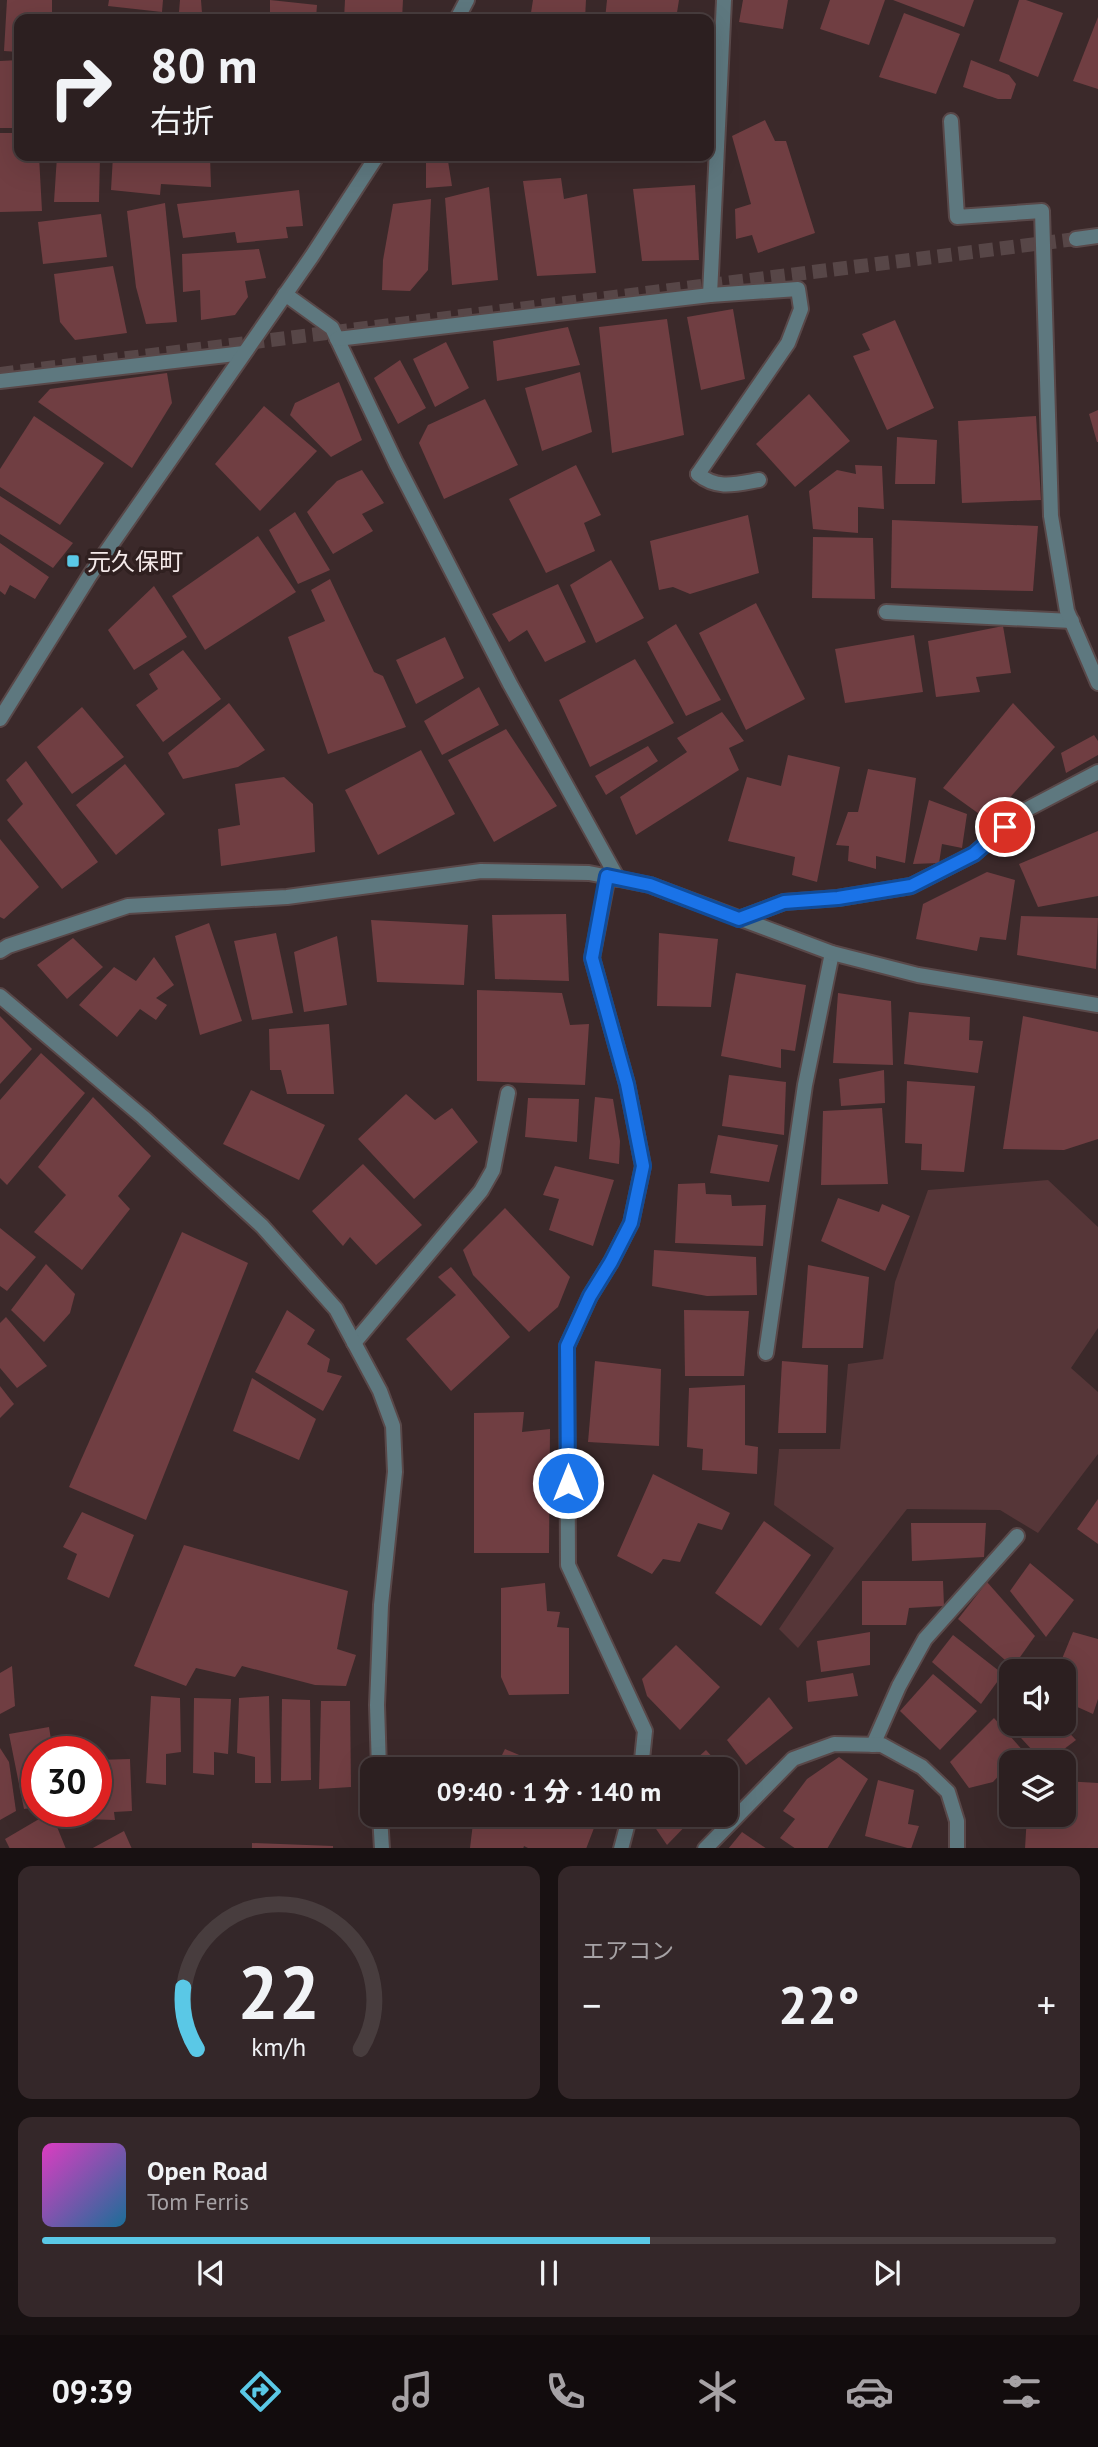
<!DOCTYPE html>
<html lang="ja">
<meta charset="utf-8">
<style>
:root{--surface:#2c1f20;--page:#342729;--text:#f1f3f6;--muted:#a6a2a5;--line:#483d3e;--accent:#5ac8e6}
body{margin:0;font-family:"PT Sans","Noto Sans JP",sans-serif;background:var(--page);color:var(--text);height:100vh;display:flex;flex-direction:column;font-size:26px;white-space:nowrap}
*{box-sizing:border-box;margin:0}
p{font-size:23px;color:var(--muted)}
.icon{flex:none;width:38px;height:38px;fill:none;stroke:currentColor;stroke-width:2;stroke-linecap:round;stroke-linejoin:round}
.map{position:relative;height:1848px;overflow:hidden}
.details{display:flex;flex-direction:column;gap:18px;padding:18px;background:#181112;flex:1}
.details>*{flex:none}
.hud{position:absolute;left:14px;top:14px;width:700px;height:147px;border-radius:14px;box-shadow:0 7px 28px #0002,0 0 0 2px var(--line);background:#2c1f20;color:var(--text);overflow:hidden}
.buttons{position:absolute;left:999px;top:1659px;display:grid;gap:14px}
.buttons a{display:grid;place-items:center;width:77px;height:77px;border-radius:14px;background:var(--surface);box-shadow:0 7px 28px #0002,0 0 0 2px var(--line);font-size:35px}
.speed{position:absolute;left:21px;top:1736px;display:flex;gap:14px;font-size:35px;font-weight:700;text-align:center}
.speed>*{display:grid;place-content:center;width:91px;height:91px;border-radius:50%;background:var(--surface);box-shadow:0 7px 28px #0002,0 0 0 2px var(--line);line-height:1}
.speed .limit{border:10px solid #d22;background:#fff;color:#111}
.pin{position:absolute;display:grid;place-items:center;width:60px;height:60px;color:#fff;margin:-30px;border:4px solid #fff;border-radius:50%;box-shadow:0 2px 7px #0007}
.me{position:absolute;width:77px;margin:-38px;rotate:0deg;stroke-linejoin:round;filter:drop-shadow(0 0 5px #0008)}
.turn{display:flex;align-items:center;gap:24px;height:147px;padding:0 21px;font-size:32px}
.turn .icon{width:91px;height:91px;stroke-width:2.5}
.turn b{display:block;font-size:49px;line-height:60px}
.big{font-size:52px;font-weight:800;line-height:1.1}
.details .widget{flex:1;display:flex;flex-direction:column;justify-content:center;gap:10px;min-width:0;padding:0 24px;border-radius:14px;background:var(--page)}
.details .dial{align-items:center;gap:0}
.dial svg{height:182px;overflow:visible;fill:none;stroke:var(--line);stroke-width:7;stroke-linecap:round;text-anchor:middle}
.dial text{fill:var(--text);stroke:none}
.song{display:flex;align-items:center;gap:21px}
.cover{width:84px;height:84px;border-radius:10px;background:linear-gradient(135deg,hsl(310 70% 55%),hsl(200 70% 35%))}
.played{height:7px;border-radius:4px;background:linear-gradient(90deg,var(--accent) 60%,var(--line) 60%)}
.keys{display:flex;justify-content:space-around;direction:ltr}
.heat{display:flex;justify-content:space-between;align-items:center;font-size:38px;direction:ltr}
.details .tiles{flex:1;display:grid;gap:18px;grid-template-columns:1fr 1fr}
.widget:last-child{grid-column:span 2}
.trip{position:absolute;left:360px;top:1757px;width:378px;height:70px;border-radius:14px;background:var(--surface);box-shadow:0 7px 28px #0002,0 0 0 2px var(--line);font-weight:800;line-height:70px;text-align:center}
.dock{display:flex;height:112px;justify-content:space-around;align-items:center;background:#120c0d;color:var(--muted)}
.dock .icon{width:49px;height:49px}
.dock .selected{color:var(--accent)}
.dock b{font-size:32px;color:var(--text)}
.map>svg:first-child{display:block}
</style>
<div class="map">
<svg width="1098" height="1849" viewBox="0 0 1098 1849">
<rect width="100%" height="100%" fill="#3b292a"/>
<polygon fill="#563638" points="1048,1180 1098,1227 1098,1328 1071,1368 1098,1392 1098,1454 1038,1533 1000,1510 907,1509 798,1648 779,1629 834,1548 774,1505 779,1449 840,1449 848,1364 883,1359 895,1282 928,1190"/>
<g fill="#703e42">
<polygon points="7,0 52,0 52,19 19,19 19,52 4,51"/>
<polygon points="109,0 163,0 162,12 108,6"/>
<polygon points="180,0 201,0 202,13 179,12"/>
<polygon points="270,0 317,5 316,19 270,19"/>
<polygon points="345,0 403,0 402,19 344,19"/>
<polygon points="533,0 586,0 585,19 530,19"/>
<polygon points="607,0 679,0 676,19 605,19"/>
<polygon points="743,0 788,0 783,29 739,22"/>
<polygon points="830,0 885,0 869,45 820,29"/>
<polygon points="893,0 974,0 964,27"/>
<polygon points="1019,0 1026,0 1063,13 1038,77 999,61"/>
<polygon points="904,13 960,34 936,94 879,77"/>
<polygon points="1098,17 1098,89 1073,81"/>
<polygon points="19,60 19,128 0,128 0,61"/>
<polygon points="971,60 1009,75 1016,84 1011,99 998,99 963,87"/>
<polygon points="765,120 775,141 786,141 815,233 758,253 752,235 736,239 735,209 751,204 732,136"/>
<polygon points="0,133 19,133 19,156 39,156 42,211 0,212"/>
<polygon points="57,156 100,156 99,202 54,202"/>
<polygon points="113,156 210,156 211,187 161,184 160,195 111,190"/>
<polygon points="448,161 452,186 426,188 426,163"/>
<polygon points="561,178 564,199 587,194 596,273 537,276 523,181"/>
<polygon points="695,185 699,260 642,261 633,189"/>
<polygon points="489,187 498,280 452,285 445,198"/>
<polygon points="299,190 303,226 286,227 288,238 237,243 235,232 183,238 177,204"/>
<polygon points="431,199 428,270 410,291 382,290 383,260 393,204"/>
<polygon points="165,203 177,322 146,324 136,287 127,211"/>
<polygon points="101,214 107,257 43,264 38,222"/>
<polygon points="259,249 266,278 245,281 248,297 235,315 201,320 200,290 183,292 182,254"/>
<polygon points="113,266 127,333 75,340 60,322 54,274"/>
<polygon points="733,309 745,379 701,390 687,317"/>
<polygon points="667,319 684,435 612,453 599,327"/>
<polygon points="895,320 934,408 887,430 853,356 870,350 862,334"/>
<polygon points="568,327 580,365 497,381 493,341"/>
<polygon points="446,342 469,388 435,407 413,359"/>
<polygon points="400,360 426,408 398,424 374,378"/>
<polygon points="580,372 592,432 542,451 525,388"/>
<polygon points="167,373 172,403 132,468 38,402 50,389"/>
<polygon points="339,382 362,440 331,457 290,415 295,403"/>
<polygon points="809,394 850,441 795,487 756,444"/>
<polygon points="485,399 518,465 444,499 419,443 428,425"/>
<polygon points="264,406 317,451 260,511 215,464"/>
<polygon points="1098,410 1098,442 1097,442 1089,414"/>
<polygon points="34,416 104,463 60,525 0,487 0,469"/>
<polygon points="1036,416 1041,500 962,503 958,421"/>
<polygon points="897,437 937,440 935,484 895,484"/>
<polygon points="576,465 601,515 584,523 595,551 546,573 509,499"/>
<polygon points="855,465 882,466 884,509 858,507 858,533 813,529 809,491 837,470 856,474"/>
<polygon points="362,470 384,503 362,514 373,531 333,554 307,512 337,481"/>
<polygon points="0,496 73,543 53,568 0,534"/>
<polygon points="295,512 330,570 298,584 269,530"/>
<polygon points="748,515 759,573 690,594 673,587 659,590 650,541"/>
<polygon points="892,520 1038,526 1033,591 891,588"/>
<polygon points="258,536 296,592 205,650 172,596"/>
<polygon points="813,537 873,538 875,599 812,598"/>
<polygon points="0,543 49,577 35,599 10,585 5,595 0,591"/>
<polygon points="611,560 644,618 596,643 570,585"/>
<polygon points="330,579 374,672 383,676 406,727 328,754 288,637 325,621 311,590"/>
<polygon points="558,584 586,642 545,662 527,630 509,642 492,614"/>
<polygon points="154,586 187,637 134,670 108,630"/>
<polygon points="756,603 805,699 746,730 699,633"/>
<polygon points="676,624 721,700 686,716 647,642"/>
<polygon points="1003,626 1011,673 976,677 980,692 936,697 928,641"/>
<polygon points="914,635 923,692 845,703 835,649"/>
<polygon points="445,637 464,678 416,704 396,660"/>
<polygon points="183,650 221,699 163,742 136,705 158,689 149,674"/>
<polygon points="635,659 674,723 590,767 559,700"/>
<polygon points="479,687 499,725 442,755 424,721"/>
<polygon points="229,703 265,750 238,767 183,779 168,753"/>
<polygon points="1013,703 1055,747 989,821 943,788"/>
<polygon points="82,707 124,757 72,794 37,747"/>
<polygon points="722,712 744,741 729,748 739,770 636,835 620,797 687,752 677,738"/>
<polygon points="506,729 557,806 494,842 448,760"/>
<polygon points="1094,735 1098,741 1098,755 1066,773 1061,753"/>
<polygon points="648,746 658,761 606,795 595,776"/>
<polygon points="421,750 455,814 378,855 345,790"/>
<polygon points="788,755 840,767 817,882 792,875 795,857 728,841 747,777 781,786"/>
<polygon points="26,761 98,862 62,889 7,820 23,804 6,780"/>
<polygon points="125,764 165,814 116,855 76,805"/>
<polygon points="868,769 916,778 905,863 876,856 876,869 848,861 849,846 836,845 848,812 858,812"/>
<polygon points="284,777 313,804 315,852 221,866 218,829 240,825 235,784"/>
<polygon points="929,800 967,814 962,848 942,844 939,863 913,864"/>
<polygon points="1098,831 1098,896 1038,907 1019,864"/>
<polygon points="0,839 39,887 4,919 0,917"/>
<polygon points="987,872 1015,880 1006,940 980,937 977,951 916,939 923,904"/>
<polygon points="566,914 569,981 495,979 492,915"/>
<polygon points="1021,916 1098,918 1096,969 1017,955"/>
<polygon points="371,920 468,925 464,985 377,982"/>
<polygon points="209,923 242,1021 200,1035 175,936"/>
<polygon points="276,933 293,1013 252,1020 234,941"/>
<polygon points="659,933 718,939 711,1007 657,1006"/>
<polygon points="337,936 347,1005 304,1012 294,952"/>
<polygon points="73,938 103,967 67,999 37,965"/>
<polygon points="154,957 174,985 156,998 167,1005 156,1020 140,1009 117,1037 79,1005 114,967 136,981"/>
<polygon points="736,973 806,985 795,1051 781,1049 781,1068 721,1056"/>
<polygon points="477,990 562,993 570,1025 589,1024 585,1085 477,1081"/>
<polygon points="838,993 891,1001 893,1065 833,1063"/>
<polygon points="909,1012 970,1017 969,1040 983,1041 978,1073 904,1064"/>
<polygon points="0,1016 32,1049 0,1084"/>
<polygon points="1023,1016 1098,1032 1098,1139 1064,1150 1003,1149"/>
<polygon points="329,1024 334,1094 287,1094 281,1070 270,1070 269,1029"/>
<polygon points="41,1053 85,1093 7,1185 0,1178 0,1100"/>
<polygon points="884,1070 885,1103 841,1106 839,1079"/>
<polygon points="729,1075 786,1082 784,1135 722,1126"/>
<polygon points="907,1081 975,1086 964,1172 921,1170 922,1144 905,1143"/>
<polygon points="251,1090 325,1125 299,1180 223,1144"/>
<polygon points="406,1094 435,1120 452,1108 478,1142 414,1199 358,1139"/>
<polygon points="93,1097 151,1156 118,1196 130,1209 82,1270 34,1232 66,1195 38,1167"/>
<polygon points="595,1097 613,1099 620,1141 619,1164 589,1159"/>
<polygon points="528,1098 579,1099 577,1142 525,1137"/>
<polygon points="882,1108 888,1184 821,1185 823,1111"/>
<polygon points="718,1135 778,1145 769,1182 710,1173"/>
<polygon points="363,1164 422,1225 376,1265 350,1237 343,1246 312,1211"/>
<polygon points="555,1166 614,1180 593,1246 549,1230 559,1199 543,1195"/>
<polygon points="705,1183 706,1194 731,1195 732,1206 766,1205 763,1246 675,1243 678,1184"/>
<polygon points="838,1198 879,1212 882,1204 910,1216 885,1271 821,1241"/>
<polygon points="505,1208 570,1277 558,1307 529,1332 473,1275 463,1250"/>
<polygon points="0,1228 36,1257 7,1291 0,1286"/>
<polygon points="182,1232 248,1263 146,1520 69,1487"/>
<polygon points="654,1250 756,1257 757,1295 707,1296 652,1286"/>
<polygon points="46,1264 75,1294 70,1313 44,1342 11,1310"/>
<polygon points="808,1265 869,1277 863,1348 802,1348"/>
<polygon points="451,1267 510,1337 451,1391 406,1339 456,1295 438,1277"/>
<polygon points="287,1310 315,1330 307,1344 330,1359 327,1372 342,1376 323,1411 255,1372"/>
<polygon points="684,1310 749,1311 744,1376 685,1376"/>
<polygon points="6,1317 47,1366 17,1388 0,1368 0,1323"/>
<polygon points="595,1361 661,1369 659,1446 588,1442"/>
<polygon points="782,1361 828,1365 826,1433 778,1433"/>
<polygon points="252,1378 316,1419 299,1460 233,1431"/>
<polygon points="745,1385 745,1445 758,1447 757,1474 702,1470 703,1449 687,1447 689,1388"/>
<polygon points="0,1386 14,1404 0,1418"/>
<polygon points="524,1412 522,1432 550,1429 549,1553 474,1553 474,1413"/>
<polygon points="653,1474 730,1513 722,1530 698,1523 680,1562 663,1559 652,1574 617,1556"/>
<polygon points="1098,1499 1098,1544 1077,1529"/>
<polygon points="82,1512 134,1535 109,1598 67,1579 77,1554 63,1547"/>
<polygon points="764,1521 811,1555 761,1626 715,1593"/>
<polygon points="911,1523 986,1523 984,1557 912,1561"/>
<polygon points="184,1545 348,1591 337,1649 356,1655 346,1686 315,1685 242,1666 235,1677 196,1668 186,1686 134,1666"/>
<polygon points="1030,1563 1074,1600 1046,1637 1010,1591"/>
<polygon points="862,1581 943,1581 944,1606 909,1608 906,1625 862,1625"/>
<polygon points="987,1582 1035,1636 1013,1667 958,1619"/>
<polygon points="545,1583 547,1611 560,1612 557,1627 569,1628 569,1694 509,1695 501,1677 501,1588"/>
<polygon points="870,1632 870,1665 821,1672 817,1641"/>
<polygon points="1073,1632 1098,1639 1098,1699 1093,1714 1064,1701 1064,1671 1057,1671"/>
<polygon points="953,1635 1003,1674 981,1704 932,1662"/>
<polygon points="676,1645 720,1687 680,1730 647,1696 642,1679"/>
<polygon points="12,1666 15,1706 0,1714 0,1673"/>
<polygon points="853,1673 858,1696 808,1702 806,1681"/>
<polygon points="933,1674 977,1711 940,1750 900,1711"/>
<polygon points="151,1696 180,1698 181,1752 166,1754 166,1785 146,1783"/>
<polygon points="269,1696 271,1783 255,1783 255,1757 237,1753 239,1698"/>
<polygon points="769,1697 793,1728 746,1765 727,1740"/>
<polygon points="194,1698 231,1699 228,1754 214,1752 214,1775 193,1773"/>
<polygon points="282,1699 310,1700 311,1780 281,1781"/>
<polygon points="321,1701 350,1701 351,1787 319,1789"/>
<polygon points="1012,1701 1012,1724 1061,1724 1076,1740 1047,1762 1043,1762 1000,1715"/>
<polygon points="994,1718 1033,1762 1012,1762 1012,1774 1005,1769 993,1782 969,1788 950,1762"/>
<polygon points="49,1727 53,1752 37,1752 37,1807 24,1809 9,1734"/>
<polygon points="0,1748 9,1762 16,1811 0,1820"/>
<polygon points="505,1749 552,1769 495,1769"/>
<polygon points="706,1750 723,1769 685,1769"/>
<polygon points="839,1757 868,1779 827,1849 796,1849 780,1838 795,1819 783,1811 807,1779"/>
<polygon points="130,1759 132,1811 114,1812 115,1820 82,1819 81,1811 96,1811 96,1760"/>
<polygon points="878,1780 914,1790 908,1824 919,1826 911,1849 865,1836"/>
<polygon points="1064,1781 1098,1783 1098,1849 1025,1849 1027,1815 1064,1815"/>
<polygon points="51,1812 66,1849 10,1849 5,1839"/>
<polygon points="474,1815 599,1815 586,1849 530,1849 524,1846 523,1849 471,1849 470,1848"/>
<polygon points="662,1815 696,1815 667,1845 654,1826"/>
<polygon points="124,1831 132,1849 91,1849"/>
<polygon points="742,1832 767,1849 728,1849"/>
<polygon points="252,1843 333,1846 333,1849 252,1849"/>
</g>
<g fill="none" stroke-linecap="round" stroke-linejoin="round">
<polyline stroke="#574647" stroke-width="14" stroke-dasharray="14 7" stroke-linecap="butt" points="0,374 1076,239"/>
<defs>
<g id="lane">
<path d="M 698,474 C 717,490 736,484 759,480"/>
<polyline points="886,612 1072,621"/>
<polyline points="354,1343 481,1191 493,1170 508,1093"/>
<polyline points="766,1353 805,1085 832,953"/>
<polyline points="873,1745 899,1686 925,1639 1017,1536"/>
</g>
<g id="street">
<polyline points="457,19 467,0"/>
<polyline points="951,121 957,217 1042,211 1051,516 1067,611 1098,683"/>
<polyline points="1076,239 1098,236"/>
<polyline points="285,294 332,328 396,463 510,684 618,879"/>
<polyline points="710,295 724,0"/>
<polyline points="337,339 710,295 798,289 801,309 788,343 698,474"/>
<polyline points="0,381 244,353"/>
<polyline points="0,719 90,575 312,256 377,156"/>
<polyline points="608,876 592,958 627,1084 643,1166 631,1223 611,1262 590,1296 567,1346 568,1565 645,1731 641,1769"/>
<polyline points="739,919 784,902 838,898 911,886 974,854 1020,813 1098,772"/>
<polyline points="0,951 8,946 128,906 287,897 481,871 589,873 650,885 832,953 918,975 1098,1005"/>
<polyline points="0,996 143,1117 262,1226 336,1309 380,1391 393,1426 395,1472 381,1605 377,1705 379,1769"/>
<polyline points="380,1815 382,1849"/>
<polyline points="621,1849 630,1815"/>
<polyline points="705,1849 793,1759 834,1744 882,1745 922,1767 948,1792 957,1821 957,1849"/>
</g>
</defs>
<use href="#lane" stroke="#594849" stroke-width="18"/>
<use href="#street" stroke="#594849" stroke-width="18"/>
<use href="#lane" stroke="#5e787f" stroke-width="14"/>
<use href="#street" stroke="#5e787f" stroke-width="14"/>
</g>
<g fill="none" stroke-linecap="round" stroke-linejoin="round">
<defs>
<polyline id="route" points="568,1483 567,1346 590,1296 611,1262 631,1223 643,1166 627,1084 592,958 607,876 650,885 739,919 784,902 838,898 911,886 974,854 1005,827"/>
</defs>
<use href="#route" stroke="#114b97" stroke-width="18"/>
<use href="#route" stroke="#1a73e8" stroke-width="12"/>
</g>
<rect fill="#5ac8e6" stroke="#302020" stroke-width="2.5" x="66" y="554" width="14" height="14" rx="3.5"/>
<g text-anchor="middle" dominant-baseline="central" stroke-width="7" stroke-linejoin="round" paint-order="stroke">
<g font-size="24" fill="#f5eaea" stroke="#302020" text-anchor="start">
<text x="87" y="561">元久保町</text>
</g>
</g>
</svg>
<div class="buttons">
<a><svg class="icon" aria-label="sound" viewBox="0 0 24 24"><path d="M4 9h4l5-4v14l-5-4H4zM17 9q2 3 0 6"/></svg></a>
<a><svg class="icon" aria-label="layers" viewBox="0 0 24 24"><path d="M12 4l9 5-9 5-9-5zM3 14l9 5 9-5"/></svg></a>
</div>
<div class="speed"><div class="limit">30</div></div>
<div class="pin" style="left:1005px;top:827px;background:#d93025"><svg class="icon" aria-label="arrive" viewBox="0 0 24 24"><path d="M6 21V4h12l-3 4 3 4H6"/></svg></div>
<svg class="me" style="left:568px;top:1483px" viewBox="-20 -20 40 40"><circle r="17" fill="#1a73e8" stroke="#fff" stroke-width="3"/><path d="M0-11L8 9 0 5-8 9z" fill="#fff"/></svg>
<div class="trip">09:40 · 1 分 · 140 m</div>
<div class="hud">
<div class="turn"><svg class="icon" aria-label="right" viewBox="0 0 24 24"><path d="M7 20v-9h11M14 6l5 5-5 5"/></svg><div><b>80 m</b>右折</div></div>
</div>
</div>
<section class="details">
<div class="tiles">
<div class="widget dial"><svg viewBox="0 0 100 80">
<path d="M14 69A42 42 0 1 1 86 69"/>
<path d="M14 69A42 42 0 0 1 8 42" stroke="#5ac8e6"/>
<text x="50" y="56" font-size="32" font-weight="700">22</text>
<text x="50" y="72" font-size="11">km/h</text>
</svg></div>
<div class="widget"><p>エアコン</p>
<div class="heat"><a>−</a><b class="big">22°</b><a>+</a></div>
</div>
<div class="widget">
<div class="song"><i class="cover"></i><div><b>Open Road</b><p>Tom Ferris</p></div></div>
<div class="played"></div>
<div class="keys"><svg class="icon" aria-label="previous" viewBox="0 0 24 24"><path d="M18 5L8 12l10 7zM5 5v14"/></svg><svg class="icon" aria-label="pause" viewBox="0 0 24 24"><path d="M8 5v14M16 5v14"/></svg><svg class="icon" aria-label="next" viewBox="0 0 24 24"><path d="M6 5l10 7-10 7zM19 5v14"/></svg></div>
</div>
</div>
</section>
<nav class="dock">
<b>09:39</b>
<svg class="icon selected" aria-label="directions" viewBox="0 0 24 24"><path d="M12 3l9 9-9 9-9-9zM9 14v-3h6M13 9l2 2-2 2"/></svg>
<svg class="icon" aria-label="music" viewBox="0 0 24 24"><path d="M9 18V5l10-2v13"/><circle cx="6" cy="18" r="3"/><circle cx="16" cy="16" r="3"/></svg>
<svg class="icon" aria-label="phone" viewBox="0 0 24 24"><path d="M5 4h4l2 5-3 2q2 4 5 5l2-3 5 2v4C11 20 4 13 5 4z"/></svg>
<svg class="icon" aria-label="climate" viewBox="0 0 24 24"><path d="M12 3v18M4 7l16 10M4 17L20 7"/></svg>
<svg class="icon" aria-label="car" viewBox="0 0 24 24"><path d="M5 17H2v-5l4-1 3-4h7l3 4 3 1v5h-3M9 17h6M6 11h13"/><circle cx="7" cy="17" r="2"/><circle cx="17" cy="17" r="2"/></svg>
<svg class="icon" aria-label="filters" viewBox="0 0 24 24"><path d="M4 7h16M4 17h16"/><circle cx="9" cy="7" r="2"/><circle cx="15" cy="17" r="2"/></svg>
</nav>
